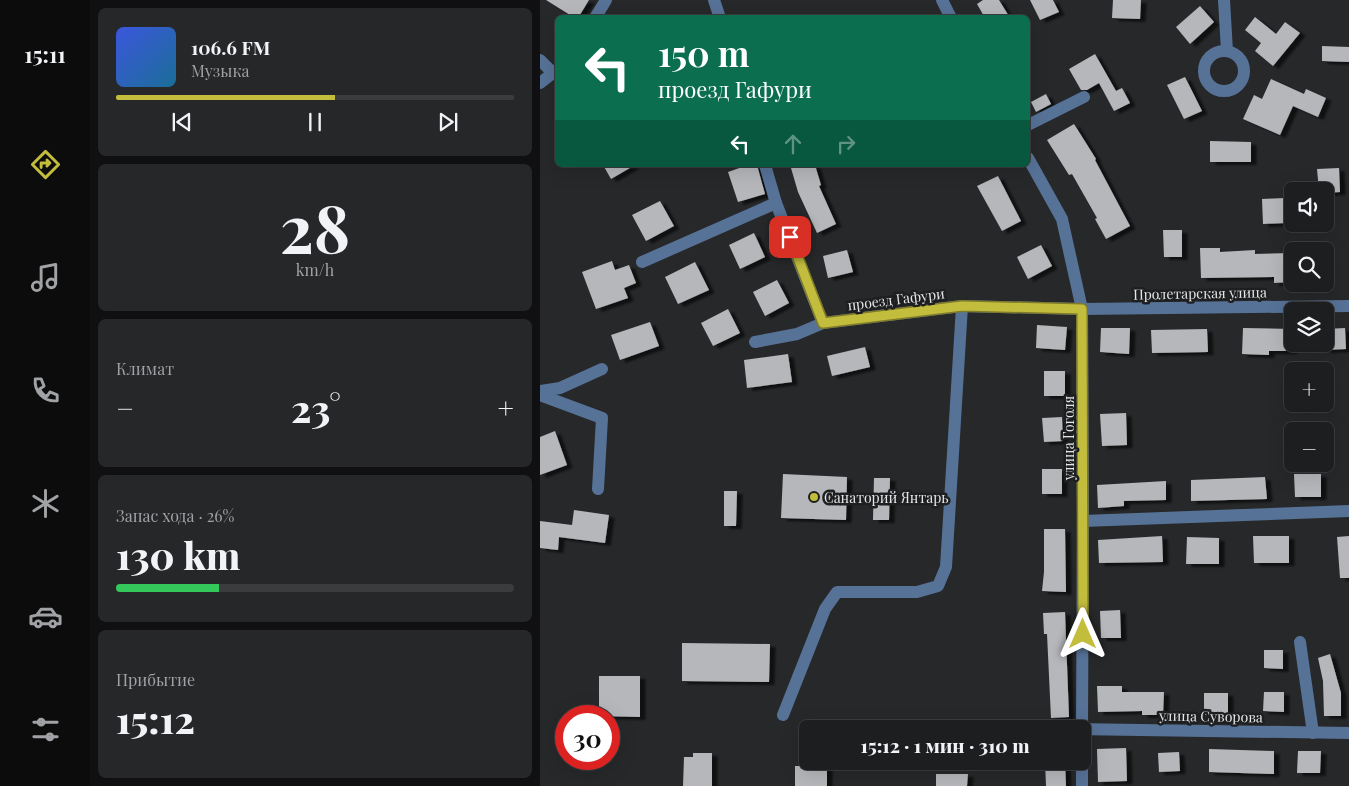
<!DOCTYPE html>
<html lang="ru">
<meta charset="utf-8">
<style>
:root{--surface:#1d1e20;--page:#252729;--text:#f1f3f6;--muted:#a0a2a5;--line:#3b3c3e;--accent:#c3bd3e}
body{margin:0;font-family:"Playfair Display",serif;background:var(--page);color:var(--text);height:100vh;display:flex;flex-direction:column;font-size:19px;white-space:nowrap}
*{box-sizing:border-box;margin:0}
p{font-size:16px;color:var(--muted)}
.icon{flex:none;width:28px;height:28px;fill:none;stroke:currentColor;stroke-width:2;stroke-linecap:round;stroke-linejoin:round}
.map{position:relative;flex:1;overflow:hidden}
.details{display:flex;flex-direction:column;gap:8px;padding:8px;background:#101012;width:450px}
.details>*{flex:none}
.banner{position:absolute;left:15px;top:15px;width:475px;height:152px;border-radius:8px;box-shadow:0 5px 20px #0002,0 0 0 1px var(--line);background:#0b6e4f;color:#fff;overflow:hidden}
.fabs{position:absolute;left:744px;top:182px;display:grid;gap:10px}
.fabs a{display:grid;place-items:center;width:50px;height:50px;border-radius:8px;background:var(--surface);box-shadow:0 5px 20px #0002,0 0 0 1px var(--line);font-size:25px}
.speed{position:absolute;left:15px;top:705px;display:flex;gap:10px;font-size:25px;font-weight:700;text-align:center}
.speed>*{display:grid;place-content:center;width:65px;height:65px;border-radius:50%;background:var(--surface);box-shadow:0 5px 20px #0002,0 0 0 1px var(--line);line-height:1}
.speed .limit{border:8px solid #d22;background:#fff;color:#111}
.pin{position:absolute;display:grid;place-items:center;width:42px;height:42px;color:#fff;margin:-21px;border-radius:10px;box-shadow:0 2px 8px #0006}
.me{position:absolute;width:55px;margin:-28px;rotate:0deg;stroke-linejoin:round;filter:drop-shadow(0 0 4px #0008)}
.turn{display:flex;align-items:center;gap:18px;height:105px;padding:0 20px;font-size:22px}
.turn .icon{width:65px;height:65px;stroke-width:2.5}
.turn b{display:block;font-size:35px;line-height:42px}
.lanes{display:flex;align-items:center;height:48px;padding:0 20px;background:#0003;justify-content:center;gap:25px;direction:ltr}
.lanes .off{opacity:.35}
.big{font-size:38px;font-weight:800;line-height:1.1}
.details .tile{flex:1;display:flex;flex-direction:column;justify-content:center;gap:8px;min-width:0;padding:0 18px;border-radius:8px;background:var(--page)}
.details .dial{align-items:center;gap:0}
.dial b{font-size:65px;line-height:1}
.song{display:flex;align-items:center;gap:15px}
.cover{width:60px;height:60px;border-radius:8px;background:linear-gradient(135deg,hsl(230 70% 55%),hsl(200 70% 35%))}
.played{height:5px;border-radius:2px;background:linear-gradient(90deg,var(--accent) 55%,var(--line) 55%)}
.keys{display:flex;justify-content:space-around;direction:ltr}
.heat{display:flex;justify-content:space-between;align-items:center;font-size:28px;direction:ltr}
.charge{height:8px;border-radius:4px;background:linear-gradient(90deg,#34c759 26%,var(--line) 0)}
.trip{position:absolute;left:259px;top:720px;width:292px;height:50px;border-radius:8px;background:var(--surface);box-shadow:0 5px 20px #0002,0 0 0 1px var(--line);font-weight:800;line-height:50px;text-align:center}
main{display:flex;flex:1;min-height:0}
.tabs{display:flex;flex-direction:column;width:90px;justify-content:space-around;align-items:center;background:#0c0c0d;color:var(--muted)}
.tabs .icon{width:35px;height:35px}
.tabs .selected{color:var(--accent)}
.tabs b{font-size:22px;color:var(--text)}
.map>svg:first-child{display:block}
</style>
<main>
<nav class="tabs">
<b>15:11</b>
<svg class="icon selected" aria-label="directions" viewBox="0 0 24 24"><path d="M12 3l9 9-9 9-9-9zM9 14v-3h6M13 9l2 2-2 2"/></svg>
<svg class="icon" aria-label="music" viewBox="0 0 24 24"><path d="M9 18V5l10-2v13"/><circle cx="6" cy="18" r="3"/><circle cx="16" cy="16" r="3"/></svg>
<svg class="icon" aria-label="phone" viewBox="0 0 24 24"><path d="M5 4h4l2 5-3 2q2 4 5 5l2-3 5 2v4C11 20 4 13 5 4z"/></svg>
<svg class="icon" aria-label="climate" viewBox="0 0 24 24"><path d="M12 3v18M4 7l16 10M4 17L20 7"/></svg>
<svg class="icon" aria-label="car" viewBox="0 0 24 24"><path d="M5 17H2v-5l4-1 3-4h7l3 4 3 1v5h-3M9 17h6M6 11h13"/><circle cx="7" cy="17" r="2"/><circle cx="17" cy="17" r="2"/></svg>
<svg class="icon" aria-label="filters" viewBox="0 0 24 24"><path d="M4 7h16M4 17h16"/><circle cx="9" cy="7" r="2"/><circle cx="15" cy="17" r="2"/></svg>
</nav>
<section class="details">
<div class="tile">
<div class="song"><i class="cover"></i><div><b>106.6 FM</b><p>Музыка</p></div></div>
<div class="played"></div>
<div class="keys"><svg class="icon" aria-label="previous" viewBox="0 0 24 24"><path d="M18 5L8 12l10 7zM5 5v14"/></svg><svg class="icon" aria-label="pause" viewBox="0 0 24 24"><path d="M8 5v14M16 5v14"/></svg><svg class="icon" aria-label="next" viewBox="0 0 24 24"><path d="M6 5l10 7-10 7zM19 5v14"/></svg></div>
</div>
<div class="tile dial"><b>28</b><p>km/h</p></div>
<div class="tile"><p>Климат</p>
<div class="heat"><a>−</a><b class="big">23°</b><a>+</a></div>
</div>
<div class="tile"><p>Запас хода · 26%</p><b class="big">130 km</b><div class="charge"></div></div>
<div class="tile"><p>Прибытие</p><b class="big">15:12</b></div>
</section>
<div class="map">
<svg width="809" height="786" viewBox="0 0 809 786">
<defs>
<filter id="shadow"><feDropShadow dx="5.5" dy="3" stdDeviation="1" flood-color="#0009"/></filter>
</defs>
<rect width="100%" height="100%" fill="#27282a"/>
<g fill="#b5b7ba" filter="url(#shadow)">
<polygon points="6,0 49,0 38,18 35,18"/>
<polygon points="443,0 459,0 470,18 445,18 437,4"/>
<polygon points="490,0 513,0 519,12 500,20"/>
<polygon points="573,0 601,0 600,19 572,18"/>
<polygon points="660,6 674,22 650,44 636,27"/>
<polygon points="715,17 736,34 745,22 760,33 733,66 715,51 721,43 705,30"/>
<polygon points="782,46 809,47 809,62 782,61"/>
<polygon points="555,54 576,91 582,88 590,103 574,111 559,83 547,90 541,90 529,69"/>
<polygon points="645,77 662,111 644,119 627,85"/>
<polygon points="731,79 764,94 766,89 786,98 778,117 753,106 740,135 703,119 714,95 722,99"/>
<polygon points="506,94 511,104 496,112 491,102"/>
<polygon points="534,124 556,159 555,160 590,226 566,239 555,219 557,218 532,174 529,175 507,140"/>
<polygon points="670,141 711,142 711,162 670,162"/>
<polygon points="63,165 95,165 71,179"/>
<polygon points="208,165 217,165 225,194 198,202 188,172"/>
<polygon points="261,165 275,165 281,185 279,186 296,224 277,233 258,192 251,168"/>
<polygon points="799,168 800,192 785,193 785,191 779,191 777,169"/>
<polygon points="458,176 481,221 462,231 437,186"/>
<polygon points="745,198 746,223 723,224 722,199"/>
<polygon points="120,201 134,226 106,241 92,215"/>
<polygon points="623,230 642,230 642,257 624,257"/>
<polygon points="214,233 225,257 200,269 189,245"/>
<polygon points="501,245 512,266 488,279 477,257"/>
<polygon points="660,248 680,248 680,252 715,250 715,254 752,253 752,282 734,283 734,277 661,278"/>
<polygon points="307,250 313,272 288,278 283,256"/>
<polygon points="72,261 75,270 89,265 96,283 84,288 88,298 56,309 42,272"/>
<polygon points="155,262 169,290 138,304 125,277"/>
<polygon points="237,280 249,303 225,316 213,292"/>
<polygon points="188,309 200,333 173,346 161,323"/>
<polygon points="110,322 119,346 80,360 71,335"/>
<polygon points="497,325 527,327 525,350 496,348"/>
<polygon points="561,328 590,328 589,354 560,352"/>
<polygon points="703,328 752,329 752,351 729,351 729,355 702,354"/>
<polygon points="805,328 806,349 785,350 785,329"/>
<polygon points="667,329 668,352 612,353 611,330"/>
<polygon points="325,347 330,367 292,376 287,356"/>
<polygon points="248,354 252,382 207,388 204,360"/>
<rect x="504" y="371" width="21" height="25"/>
<polygon points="586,413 587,445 562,446 560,414"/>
<polygon points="522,417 523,441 504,442 502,418"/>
<polygon points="15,431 27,465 0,475 0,437"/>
<rect x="502" y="469" width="20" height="25"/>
<polygon points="243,474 307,477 306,520 241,518"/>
<polygon points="754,474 781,474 781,497 755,497"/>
<polygon points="725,477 727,499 651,501 651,480"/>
<polygon points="334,478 350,478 349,520 333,520"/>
<polygon points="626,481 626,500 584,501 584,506 558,508 557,485"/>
<polygon points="184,491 197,491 196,526 184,526"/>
<polygon points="34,510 69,515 65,543 19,537 18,550 0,548 0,521 32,525"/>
<polygon points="504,529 525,529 526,592 502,591 504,572"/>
<polygon points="622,536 623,562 559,563 558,540"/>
<polygon points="713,536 749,536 749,563 714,563"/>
<polygon points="809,536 809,578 800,578 797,537"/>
<polygon points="647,537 679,538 679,564 646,564"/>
<polygon points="580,610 581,638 561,638 560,611"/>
<polygon points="525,612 529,717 511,718 507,634 504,634 503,613"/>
<polygon points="142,643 230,644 229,682 142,681"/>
<polygon points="724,650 743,650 743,669 724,668"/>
<polygon points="790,654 801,693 801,716 784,716 783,681 778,658"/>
<polygon points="59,676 100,676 100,717 59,716"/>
<polygon points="557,686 582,686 582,692 624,692 623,715 602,715 602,711 558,712"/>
<polygon points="724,692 744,692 744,712 723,711"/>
<rect x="664" y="693" width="24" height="22"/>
<polygon points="586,748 587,781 558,782 557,749"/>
<polygon points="669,749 734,751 734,774 669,772"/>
<polygon points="758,751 781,751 780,773 757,773"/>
<polygon points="639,752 640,771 619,772 618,753"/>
<polygon points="153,753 172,753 172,786 143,786 144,757 153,757"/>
<polygon points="505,761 525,761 526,786 506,786"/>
<rect x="255" y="766" width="32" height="20"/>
<polygon points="396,774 428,774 427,786 396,786"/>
</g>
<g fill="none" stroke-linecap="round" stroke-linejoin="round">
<g stroke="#577297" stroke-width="12">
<polyline points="174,0 180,18"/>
<polyline points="402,0 411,18"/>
<polyline points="684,0 687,51"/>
<polyline points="55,18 66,0"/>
<circle cx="684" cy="71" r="20"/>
<polyline points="0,60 13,73"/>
<polyline points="0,83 18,69"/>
<polyline points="488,125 544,97"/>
<polyline points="488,158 522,219 542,309 543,521 542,729"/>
<polyline points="225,165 236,203 283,323 422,306 542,309 809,306"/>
<polyline points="102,262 236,203"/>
<polyline points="215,342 257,334 283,323"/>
<polyline points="0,391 20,388 62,369"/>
<polyline points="0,395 62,418 58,489"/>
<polyline points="543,521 809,511"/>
<polyline points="760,642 773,733"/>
<polyline points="243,715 285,609 297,592 377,592 398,586 406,567 422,306"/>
<polyline points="534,729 809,733"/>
<polyline points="542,761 542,786"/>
</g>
</g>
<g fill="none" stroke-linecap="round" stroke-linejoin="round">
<defs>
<polyline id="route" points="250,237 283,323 422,306 542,309 543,634"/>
</defs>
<use href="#route" stroke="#7f7b28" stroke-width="12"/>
<use href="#route" stroke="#c3bd3e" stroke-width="9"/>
</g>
<circle fill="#c3bd3e" stroke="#1d1f20" stroke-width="2" cx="274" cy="497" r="5"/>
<g text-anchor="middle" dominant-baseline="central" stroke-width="5" stroke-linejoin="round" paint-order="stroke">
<g font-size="14" fill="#e5e6e8" stroke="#1d1f20">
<text transform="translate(660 293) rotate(-1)">Пролетарская улица</text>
<text transform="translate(356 299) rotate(-7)">проезд Гафури</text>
<text transform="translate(528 438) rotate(-90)">улица Гоголя</text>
<text transform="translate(671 716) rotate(1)">улица Суворова</text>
</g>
<g font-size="14" fill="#e5e6e8" stroke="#1d1f20" text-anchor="start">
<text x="284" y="497">Санаторий Янтарь</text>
</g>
</g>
</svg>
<div class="fabs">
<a><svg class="icon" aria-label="sound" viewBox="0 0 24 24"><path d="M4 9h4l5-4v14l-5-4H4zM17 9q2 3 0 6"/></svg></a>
<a><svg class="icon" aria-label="search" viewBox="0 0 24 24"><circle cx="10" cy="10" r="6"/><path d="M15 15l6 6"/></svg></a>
<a><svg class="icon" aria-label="layers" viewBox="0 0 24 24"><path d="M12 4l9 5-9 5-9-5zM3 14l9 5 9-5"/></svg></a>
<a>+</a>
<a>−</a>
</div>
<div class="speed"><div class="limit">30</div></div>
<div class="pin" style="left:250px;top:237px;background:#d93025"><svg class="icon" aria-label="arrive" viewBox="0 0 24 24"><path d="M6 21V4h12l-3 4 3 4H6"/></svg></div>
<svg class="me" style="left:543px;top:634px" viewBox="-20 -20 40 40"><path d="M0-17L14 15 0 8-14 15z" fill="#c3bd3e" stroke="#fff" stroke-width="4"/></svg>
<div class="trip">15:12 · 1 мин · 310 m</div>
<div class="banner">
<div class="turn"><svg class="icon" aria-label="left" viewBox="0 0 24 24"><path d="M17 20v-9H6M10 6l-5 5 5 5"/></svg><div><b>150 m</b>проезд Гафури</div></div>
<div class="lanes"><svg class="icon" aria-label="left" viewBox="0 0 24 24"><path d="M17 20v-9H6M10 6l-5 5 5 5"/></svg><svg class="icon off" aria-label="ahead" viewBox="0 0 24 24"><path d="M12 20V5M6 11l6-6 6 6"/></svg><svg class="icon off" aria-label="right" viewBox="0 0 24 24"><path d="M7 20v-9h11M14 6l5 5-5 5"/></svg></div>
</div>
</div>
</main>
